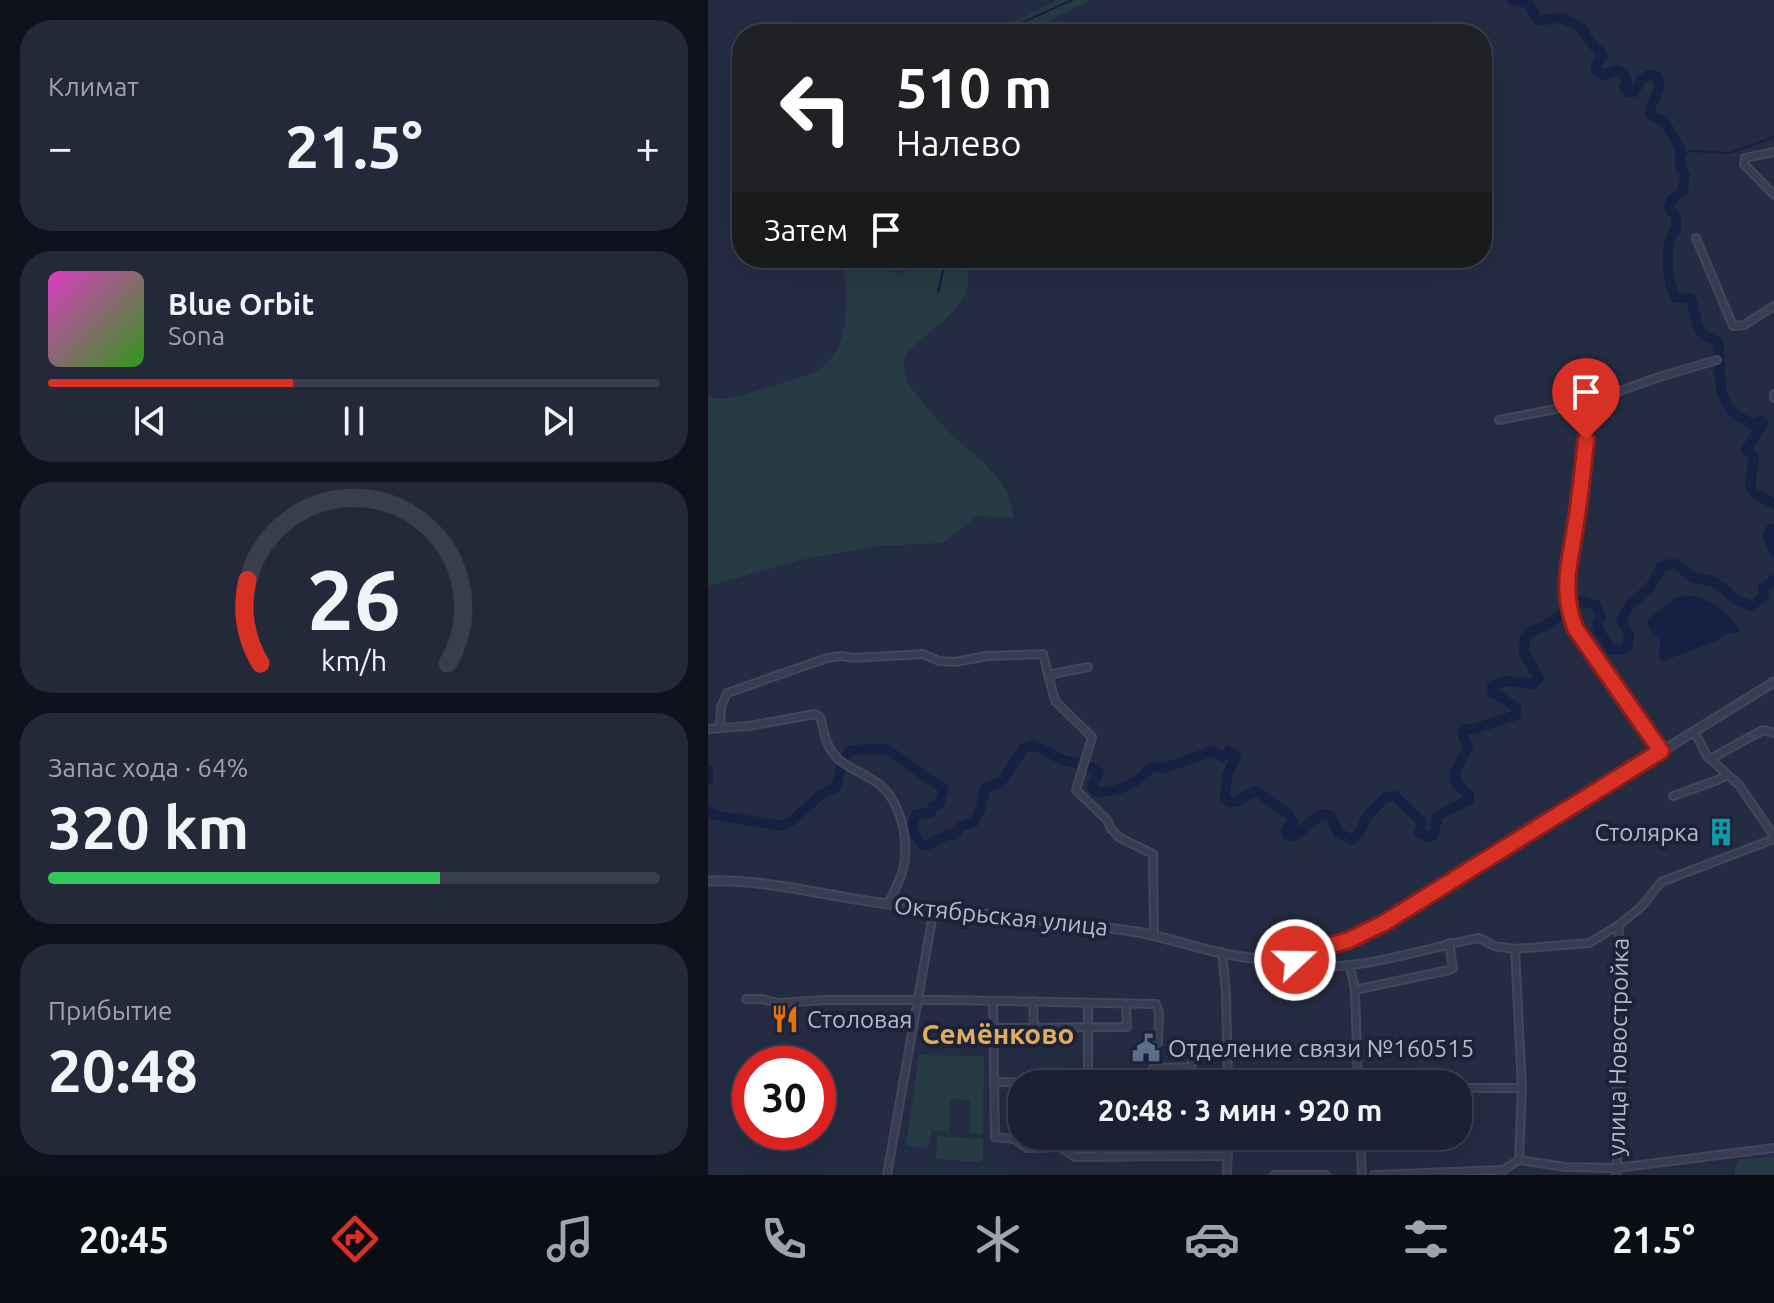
<!DOCTYPE html>
<html lang="ru">
<meta charset="utf-8">
<style>
:root{--surface:#1b2132;--page:#24293a;--text:#f1f3f6;--muted:#a0a3ac;--line:#393e4d;--accent:#d93025}
body{margin:0;font-family:Ubuntu,sans-serif;background:var(--page);color:var(--text);height:100vh;display:flex;flex-direction:column;font-size:30px;white-space:nowrap}
*{box-sizing:border-box;margin:0}
p{font-size:26px;color:var(--muted)}
.icon{flex:none;width:44px;height:44px;fill:none;stroke:currentColor;stroke-width:2;stroke-linecap:round;stroke-linejoin:round}
.map{position:relative;flex:1;overflow:hidden}
.sheet{display:flex;flex-direction:column;gap:20px;padding:20px;background:#0f121c;width:708px}
.sheet>*{flex:none}
.top-card{position:absolute;left:24px;top:24px;width:760px;height:244px;border-radius:32px;box-shadow:0 8px 32px #0002,0 0 0 2px var(--line);background:#202124;color:#fff;overflow:hidden}
.speed{position:absolute;left:24px;top:1046px;display:flex;gap:16px;font-size:40px;font-weight:700;text-align:center}
.speed>*{display:grid;place-content:center;width:104px;height:104px;border-radius:50%;background:var(--surface);box-shadow:0 8px 32px #0002,0 0 0 2px var(--line);line-height:1}
.speed .limit{border:12px solid #d22;background:#fff;color:#111}
.pin{position:absolute;display:grid;place-items:center;width:68px;height:68px;color:#fff;margin:-82px -34px;border-radius:50% 50% 50% 0;rotate:-45deg;box-shadow:0 0 8px #0007}
.pin .icon{rotate:45deg}
.me{position:absolute;width:88px;margin:-44px;rotate:69deg;stroke-linejoin:round;filter:drop-shadow(0 0 6px #0008)}
.turn{display:flex;align-items:center;gap:28px;height:168px;padding:0 32px;font-size:36px}
.turn .icon{width:104px;height:104px;stroke-width:2.5}
.turn b{display:block;font-size:56px;line-height:68px}
.then{display:flex;align-items:center;height:76px;padding:0 32px;background:#0003;gap:16px;font-size:30px}
.big{font-size:60px;font-weight:700;line-height:1.1}
.sheet .card{flex:1;display:flex;flex-direction:column;justify-content:center;gap:12px;min-width:0;padding:0 28px;border-radius:32px;background:var(--page)}
.sheet .dial{align-items:center;gap:0}
.dial svg{height:208px;overflow:visible;fill:none;stroke:var(--line);stroke-width:7;stroke-linecap:round;text-anchor:middle}
.dial text{fill:var(--text);stroke:none}
.song{display:flex;align-items:center;gap:24px}
.cover{width:96px;height:96px;border-radius:12px;background:linear-gradient(135deg,hsl(310 70% 55%),hsl(110 70% 35%))}
.played{height:8px;border-radius:4px;background:linear-gradient(90deg,var(--accent) 40%,var(--line) 40%)}
.keys{display:flex;justify-content:space-around;direction:ltr}
.heat{display:flex;justify-content:space-between;align-items:center;font-size:44px;direction:ltr}
.charge{height:12px;border-radius:6px;background:linear-gradient(90deg,#34c759 64%,var(--line) 0)}
.trip{position:absolute;left:300px;top:1070px;width:464px;height:80px;border-radius:32px;background:var(--surface);box-shadow:0 8px 32px #0002,0 0 0 2px var(--line);font-weight:700;line-height:80px;text-align:center}
.tab-bar{display:flex;height:128px;justify-content:space-around;align-items:center;background:#0b0d14;color:var(--muted)}
.tab-bar .icon{width:56px;height:56px}
.tab-bar .on{color:var(--accent)}
.tab-bar b{font-size:36px;color:var(--text)}
main{display:flex;flex:1;min-height:0}
.map>svg:first-child{display:block}
</style>
<main>
<section class="sheet">
<div class="card"><p>Климат</p>
<div class="heat"><a>−</a><b class="big">21.5°</b><a>+</a></div>
</div>
<div class="card">
<div class="song"><i class="cover"></i><div><b>Blue Orbit</b><p>Sona</p></div></div>
<div class="played"></div>
<div class="keys"><svg class="icon" aria-label="previous" viewBox="0 0 24 24"><path d="M18 5L8 12l10 7zM5 5v14"/></svg><svg class="icon" aria-label="pause" viewBox="0 0 24 24"><path d="M8 5v14M16 5v14"/></svg><svg class="icon" aria-label="next" viewBox="0 0 24 24"><path d="M6 5l10 7-10 7zM19 5v14"/></svg></div>
</div>
<div class="card dial"><svg viewBox="0 0 100 80">
<path d="M14 69A42 42 0 1 1 86 69"/>
<path d="M14 69A42 42 0 0 1 9 37" stroke="#d93025"/>
<text x="50" y="56" font-size="32" font-weight="700">26</text>
<text x="50" y="72" font-size="11">km/h</text>
</svg></div>
<div class="card"><p>Запас хода · 64%</p><b class="big">320 km</b><div class="charge"></div></div>
<div class="card"><p>Прибытие</p><b class="big">20:48</b></div>
</section>
<div class="map">
<svg width="1066" height="1175" viewBox="0 0 1066 1175">
<rect width="100%" height="100%" fill="#242c43"/>
<g fill="#263b43">
<polygon points="349,0 383,0 314,34 282,34"/>
<path d="M 232,258 L 244,258 L 257,264 C 271,299 235,320 212,341 C 207,346 198,352 196,361 C 195,368 199,379 201,386 C 215,402 228,419 243,434 C 269,459 304,478 305,518 L 269,516 L 235,543 L 168,546 L 93,560 L 0,586 L 0,397 C 21,402 41,393 61,387 C 74,383 89,379 102,374 C 145,355 138,308 136,270 L 138,265 L 156,265 L 192,273 L 220,265 Z"/>
<polygon points="211,1055 276,1056 275,1135 262,1133 262,1100 242,1099 241,1132 224,1130 220,1148 198,1145"/>
<polygon points="229,1136 275,1139 275,1159 273,1162 228,1159"/>
<polygon points="1066,1157 1066,1175 1027,1175 1027,1167 1032,1159"/>
</g>
<path fill="#152042" d="M 977,595 C 998,595 1024,613 1032,632 L 1019,633 L 1006,642 L 955,661 L 951,658 L 952,639 L 943,633 L 939,620 L 968,598 Z"/>
<g fill="none" stroke-linecap="round" stroke-linejoin="round">
<g stroke="#152042" stroke-width="2">
<polyline points="296,34 309,25 364,0"/>
<polyline points="973,154 983,151 1022,153 1066,137"/>
<polyline points="230,292 238,258"/>
</g>
<g stroke="#152042" stroke-width="10">
<path d="M 804,0 L 820,3 L 829,19 C 838,22 840,18 850,18 C 862,19 868,26 877,31 L 876,34 L 895,56 L 888,64 L 888,70 L 895,75 L 909,70 L 916,74 L 919,82 L 916,87 L 920,92 L 926,92 L 933,80 L 940,75 L 948,76 C 958,89 944,95 942,112 L 944,116 L 956,121 L 972,148 L 972,167 L 977,174 L 975,191 L 963,200 L 961,207 L 968,217 L 968,228 C 956,243 958,282 968,298 L 982,298 C 993,321 981,331 1010,342 C 1015,379 1003,407 1045,424 L 1053,421 L 1055,423 L 1038,450 L 1046,456 L 1042,486 L 1046,493 L 1066,504"/>
<polyline points="1066,529 1063,529 1060,537 1066,551"/>
<polyline points="0,770 0,780"/>
<path d="M 0,811 L 6,815 L 74,826 L 84,821 L 112,795 L 128,787 L 136,758 L 143,750 L 178,749 L 236,789 L 231,804 L 225,806 L 223,812 L 208,814 L 203,829 L 214,845 C 227,846 233,833 246,835 L 254,826 L 266,822 L 273,807 L 277,788 L 293,782 L 316,748 L 326,745 L 355,760 L 388,769 L 391,773 L 384,786 L 388,792 C 409,792 429,785 443,767 L 456,768 L 505,751 L 514,757 L 521,751 L 528,756 L 519,775 L 517,797 L 521,802 L 528,802 L 546,791 C 559,795 568,808 581,814 L 585,823 L 578,829 L 578,835 L 583,837 C 597,831 602,818 618,814 L 623,816 L 630,833 L 645,840 L 654,828 L 658,818 L 677,797 L 687,796 L 714,822 L 711,833 L 721,837 L 726,834 L 729,816 L 761,800 L 761,795 L 748,783 L 747,772 L 760,747 L 755,736 L 756,729 L 766,729 L 808,715 L 808,707 L 784,692 L 784,686 L 797,681 L 825,684 L 831,678 L 816,652 L 817,637 L 823,631 L 835,627 L 874,601 L 888,605 L 893,618 L 889,623 L 891,631 L 904,650 L 913,650 L 920,646 L 921,634 L 913,621 L 922,604 L 941,589 L 954,566 L 967,563 L 985,578 L 1004,581 L 1017,589 L 1026,599 L 1043,606 L 1056,596 L 1055,588 L 1066,580"/>
</g>
<defs>
<g id="minor">
<polyline points="1066,152 1037,158 1036,164 1066,195"/>
<polyline points="988,238 1025,326 1036,325 1066,306"/>
<polyline points="1066,394 1066,398"/>
<path d="M 879,403 C 881,443 874,485 868,525 C 861,567 851,585 867,628 L 953,751"/>
<polyline points="791,420 879,403 951,377 1009,360"/>
<polyline points="340,675 380,667"/>
<polyline points="12,728 13,707 19,693 119,658 133,656 146,658 215,654 231,661 247,662 279,656 335,654 347,701 384,737 368,790 399,820 403,829 412,838 445,854 446,935"/>
<path d="M 0,729 L 41,726 L 107,714 L 112,717 C 115,727 117,743 124,752 C 134,766 151,771 165,780 C 193,797 202,839 195,870 C 192,881 185,893 180,904"/>
<polyline points="986,731 999,756 1031,785 1066,836"/>
<polyline points="1002,759 1055,730 1066,733"/>
<polyline points="965,796 1010,780 1018,775"/>
<polyline points="807,949 814,1088 811,1160"/>
<polyline points="514,952 518,993 520,1084"/>
<path d="M 586,956 L 590,965 C 651,973 711,949 771,938 L 786,946 L 807,949 L 881,943 L 911,925 L 934,906 L 953,882 L 1066,839"/>
<polyline points="642,966 647,990 650,1084"/>
<polyline points="647,990 741,970 745,968 741,943"/>
<polyline points="38,999 54,999 70,1003 116,1000 241,1000 448,1004 451,1013 450,1043"/>
<polyline points="325,1001 326,1028"/>
<polyline points="285,1002 287,1137 306,1139 319,1148 352,1147 367,1157 520,1156"/>
<polyline points="286,1028 419,1027 418,1004"/>
<polyline points="445,1068 483,1067 485,1056 518,1054"/>
<polyline points="286,1082 320,1082"/>
<polyline points="380,1084 380,1003"/>
<polyline points="750,1088 814,1088"/>
<polyline points="652,1136 654,1175"/>
<polyline points="492,1154 492,1136"/>
<polyline points="391,1157 391,1136"/>
<polyline points="179,1175 226,908"/>
<polyline points="519,1175 520,1136"/>
<polyline points="566,1175 618,1175"/>
<polyline points="666,1175 794,1170"/>
<polyline points="793,1175 795,1170 811,1160 857,1167 909,1168 911,925"/>
<polyline points="908,1175 909,1168 1066,1148"/>
</g>
<path id="tertiary" d="M 0,881 C 62,879 120,897 181,904 C 264,914 347,919 429,932 C 473,940 516,959 561,959 C 601,959 641,940 676,923 L 1066,682"/>
</defs>
<use href="#minor" stroke="#42475b" stroke-width="10"/>
<use href="#tertiary" stroke="#42475b" stroke-width="11"/>
<use href="#minor" stroke="#383e52" stroke-width="6"/>
<use href="#tertiary" stroke="#383e52" stroke-width="7"/>
</g>
<g fill="none" stroke-linecap="round" stroke-linejoin="round">
<defs>
<path id="route" d="M 587,960 L 586,956 L 641,940 L 676,923 L 953,751 L 867,628 C 853,589 861,567 867,528 C 872,499 875,469 878,440"/>
</defs>
<use href="#route" stroke="#8d1f18" stroke-width="20"/>
<use href="#route" stroke="#d93025" stroke-width="14"/>
</g>
<defs>
<symbol id="building-bare" viewBox="-9 -9 18 18"><path d="M-4-6H4V6H1V3H-1V6H-4ZM-2.5-4.3h1.7v1.8h-1.7ZM.8-4.3h1.7v1.8H.8ZM-2.5-1h1.7V.8h-1.7ZM.8-1h1.7V.8H.8Z" fill="#0f9aa8" stroke="#1d2337" stroke-width="2.5" paint-order="stroke"/></symbol>
<symbol id="restaurant-bare" viewBox="-9 -9 18 18"><path d="M-5-6h1v4h1v-4h1v4h1v-4h1v5L-1.5 .5V6h-2V.5L-5-1ZM5-6V6H3V1.5H1.5Q1.5-4 5-6Z" fill="#e8710a" stroke="#1d2337" stroke-width="2.5" paint-order="stroke"/></symbol>
<symbol id="civic-bare" viewBox="-9 -9 18 18"><path d="M-.6-6.5H3V-4.5H.6V-3L4-1V1h2V6H-6V1h2V-1L-.6-3ZM-1.2 2.5V6h2.4V2.5Z" fill="#5c6f8a" stroke="#1d2337" stroke-width="2.5" paint-order="stroke"/></symbol>
</defs>
<g fill-rule="evenodd">
<use href="#building-bare" x="993" y="812" width="40" height="40"/>
<use href="#restaurant-bare" x="57" y="999" width="40" height="40"/>
<use href="#civic-bare" x="418" y="1028" width="40" height="40"/>
</g>
<g text-anchor="middle" dominant-baseline="central" stroke-width="8" stroke-linejoin="round" paint-order="stroke">
<g font-size="24" fill="#b5bacc" stroke="#1d2337" text-anchor="start">
<text x="991" y="832" text-anchor="end">Столярка</text>
<text x="99" y="1019">Столовая</text>
<text x="460" y="1048">Отделение связи №160515</text>
</g>
<g font-size="24" fill="#b5bacc" stroke="#1d2337">
<text transform="translate(293 916) rotate(6)">Октябрьская улица</text>
<text transform="translate(910 1047) rotate(-89)">улица Новостройка</text>
</g>
<g font-size="28" font-weight="bold" fill="#deac5e" stroke="#1d2337">
<text x="290" y="1033">Семёнково</text>
</g>
</g>
</svg>
<div class="speed"><div class="limit">30</div></div>
<div class="pin" style="left:878px;top:440px;background:#d93025"><svg class="icon" aria-label="arrive" viewBox="0 0 24 24"><path d="M6 21V4h12l-3 4 3 4H6"/></svg></div>
<svg class="me" style="left:587px;top:960px" viewBox="-20 -20 40 40"><circle r="17" fill="#d93025" stroke="#fff" stroke-width="3"/><path d="M0-11L8 9 0 5-8 9z" fill="#fff"/></svg>
<div class="trip">20:48 · 3 мин · 920 m</div>
<div class="top-card">
<div class="turn"><svg class="icon" aria-label="left" viewBox="0 0 24 24"><path d="M17 20v-9H6M10 6l-5 5 5 5"/></svg><div><b>510 m</b>Налево</div></div>
<div class="then">Затем<svg class="icon" aria-label="arrive" viewBox="0 0 24 24"><path d="M6 21V4h12l-3 4 3 4H6"/></svg></div>
</div>
</div>
</main>
<nav class="tab-bar">
<b>20:45</b>
<svg class="icon on" aria-label="directions" viewBox="0 0 24 24"><path d="M12 3l9 9-9 9-9-9zM9 14v-3h6M13 9l2 2-2 2"/></svg>
<svg class="icon" aria-label="music" viewBox="0 0 24 24"><path d="M9 18V5l10-2v13"/><circle cx="6" cy="18" r="3"/><circle cx="16" cy="16" r="3"/></svg>
<svg class="icon" aria-label="phone" viewBox="0 0 24 24"><path d="M5 4h4l2 5-3 2q2 4 5 5l2-3 5 2v4C11 20 4 13 5 4z"/></svg>
<svg class="icon" aria-label="climate" viewBox="0 0 24 24"><path d="M12 3v18M4 7l16 10M4 17L20 7"/></svg>
<svg class="icon" aria-label="car" viewBox="0 0 24 24"><path d="M5 17H2v-5l4-1 3-4h7l3 4 3 1v5h-3M9 17h6M6 11h13"/><circle cx="7" cy="17" r="2"/><circle cx="17" cy="17" r="2"/></svg>
<svg class="icon" aria-label="filters" viewBox="0 0 24 24"><path d="M4 7h16M4 17h16"/><circle cx="9" cy="7" r="2"/><circle cx="15" cy="17" r="2"/></svg>
<b>21.5°</b>
</nav>
